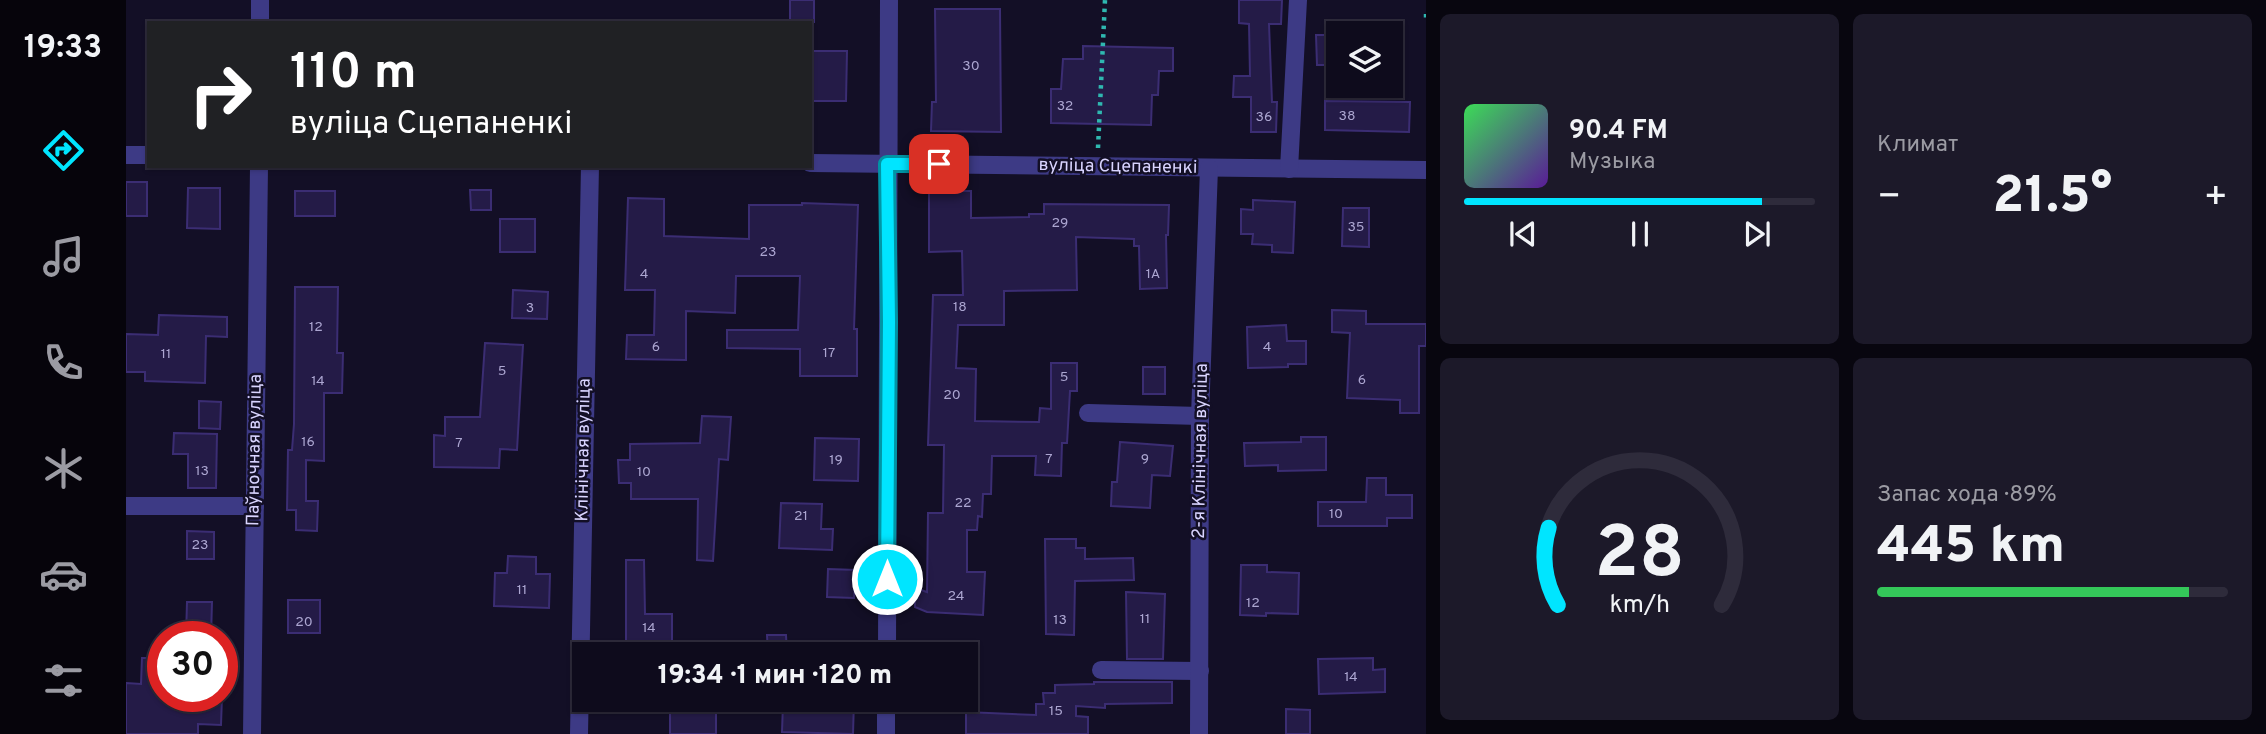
<!DOCTYPE html>
<html lang="ru">
<meta charset="utf-8">
<style>
:root{--surface:#0e0b1c;--page:#1c1929;--text:#f1f3f6;--muted:#9b9ba3;--line:#2e2b3b;--accent:#00e5ff}
body{margin:0;font-family:Overpass,sans-serif;background:var(--page);color:var(--text);height:100vh;display:flex;flex-direction:column;font-size:26px;white-space:nowrap}
*{box-sizing:border-box;margin:0}
p{font-size:23px;color:var(--muted)}
.icon{flex:none;width:38px;height:38px;fill:none;stroke:currentColor;stroke-width:2;stroke-linecap:round;stroke-linejoin:round}
.map{position:relative;flex:1;overflow:hidden}
.sheet{display:flex;flex-direction:column;gap:14px;padding:14px;background:#08060f;width:840px}
.sheet>*{flex:none}
.top-card{position:absolute;left:21px;top:21px;width:665px;height:147px;border-radius:0px;box-shadow:0 2px 5px #0004,0 0 0 2px var(--line);background:#202124;color:#fff;overflow:hidden}
.tools{position:absolute;left:1200px;top:21px;display:grid;gap:14px}
.tools a{display:grid;place-items:center;width:77px;height:77px;border-radius:0px;background:var(--surface);box-shadow:0 2px 5px #0004,0 0 0 2px var(--line);font-size:35px}
.speed{position:absolute;left:21px;top:621px;display:flex;gap:14px;font-size:35px;font-weight:700;text-align:center}
.speed>*{display:grid;place-content:center;width:91px;height:91px;border-radius:50%;background:var(--surface);box-shadow:0 2px 5px #0004,0 0 0 2px var(--line);line-height:1}
.speed .limit{border:10px solid #d22;background:#fff;color:#111}
.pin{position:absolute;display:grid;place-items:center;width:60px;height:60px;color:#fff;margin:-30px;border-radius:14px;box-shadow:0 4px 10px #0006}
.me{position:absolute;width:77px;margin:-38px;rotate:0deg;stroke-linejoin:round;filter:drop-shadow(0 0 5px #0008)}
.turn{display:flex;align-items:center;gap:24px;height:147px;padding:0 28px;font-size:32px}
.turn .icon{width:91px;height:91px;stroke-width:2.5}
.turn b{display:block;font-size:49px;line-height:60px}
.big{font-size:52px;font-weight:800;line-height:1.1}
.sheet .card{flex:1;display:flex;flex-direction:column;justify-content:center;gap:10px;min-width:0;padding:0 24px;border-radius:10px;background:var(--page)}
.sheet .dial{align-items:center;gap:0}
.dial svg{height:182px;overflow:visible;fill:none;stroke:var(--line);stroke-width:7;stroke-linecap:round;text-anchor:middle}
.dial text{fill:var(--text);stroke:none}
.song{display:flex;align-items:center;gap:21px}
.cover{width:84px;height:84px;border-radius:10px;background:linear-gradient(135deg,hsl(130 70% 55%),hsl(270 70% 35%))}
.played{height:7px;border-radius:4px;background:linear-gradient(90deg,var(--accent) 85%,var(--line) 85%)}
.keys{display:flex;justify-content:space-around;direction:ltr}
.heat{display:flex;justify-content:space-between;align-items:center;font-size:38px;direction:ltr}
.charge{height:10px;border-radius:5px;background:linear-gradient(90deg,#34c759 89%,var(--line) 0)}
.sheet .tiles{flex:1;display:grid;gap:14px;grid-template-columns:repeat(2,1fr)}
.trip{position:absolute;left:446px;top:642px;width:406px;height:70px;border-radius:0px;background:var(--surface);box-shadow:0 2px 5px #0004,0 0 0 2px var(--line);font-weight:800;line-height:70px;text-align:center}
main{display:flex;flex:1;min-height:0}
.menu{display:flex;flex-direction:column;width:126px;justify-content:space-around;align-items:center;background:#06040b;color:var(--muted)}
.menu .icon{width:49px;height:49px}
.menu .selected{color:var(--accent)}
.menu b{font-size:32px;color:var(--text)}
.map>svg:first-child{display:block}
</style>
<main>
<nav class="menu">
<b>19:33</b>
<svg class="icon selected" aria-label="directions" viewBox="0 0 24 24"><path d="M12 3l9 9-9 9-9-9zM9 14v-3h6M13 9l2 2-2 2"/></svg>
<svg class="icon" aria-label="music" viewBox="0 0 24 24"><path d="M9 18V5l10-2v13"/><circle cx="6" cy="18" r="3"/><circle cx="16" cy="16" r="3"/></svg>
<svg class="icon" aria-label="phone" viewBox="0 0 24 24"><path d="M5 4h4l2 5-3 2q2 4 5 5l2-3 5 2v4C11 20 4 13 5 4z"/></svg>
<svg class="icon" aria-label="climate" viewBox="0 0 24 24"><path d="M12 3v18M4 7l16 10M4 17L20 7"/></svg>
<svg class="icon" aria-label="car" viewBox="0 0 24 24"><path d="M5 17H2v-5l4-1 3-4h7l3 4 3 1v5h-3M9 17h6M6 11h13"/><circle cx="7" cy="17" r="2"/><circle cx="17" cy="17" r="2"/></svg>
<svg class="icon" aria-label="filters" viewBox="0 0 24 24"><path d="M4 7h16M4 17h16"/><circle cx="9" cy="7" r="2"/><circle cx="15" cy="17" r="2"/></svg>
</nav>
<div class="map">
<svg width="1300" height="734" viewBox="0 0 1300 734">
<rect width="100%" height="100%" fill="#130f26"/>
<g fill="#241b47" stroke="#3b2d73" stroke-width="2">
<rect x="664" y="0" width="24" height="22"/>
<polygon points="1113,0 1156,0 1155,24 1143,24 1146,102 1151,102 1150,132 1125,132 1125,97 1107,97 1108,76 1124,76 1123,24 1113,23"/>
<polygon points="809,9 874,9 875,132 805,131 806,102 810,102"/>
<polygon points="1190,35 1213,35 1213,65 1191,65"/>
<polygon points="957,46 1047,48 1047,71 1033,71 1032,95 1026,95 1025,125 925,123 925,89 935,89 937,59 957,59"/>
<polygon points="685,51 721,51 720,101 685,101"/>
<polygon points="1199,101 1284,102 1283,132 1199,130"/>
<rect x="0" y="182" width="21" height="34"/>
<polygon points="62,188 94,188 94,229 61,228"/>
<polygon points="344,190 365,190 365,210 345,210"/>
<rect x="169" y="191" width="40" height="25"/>
<polygon points="803,191 845,191 845,218 903,217 903,214 918,214 918,204 1043,205 1042,235 1040,235 1041,288 1014,289 1013,246 1008,246 1008,239 950,237 951,290 878,291 878,325 832,325 830,368 850,369 849,421 913,422 914,408 925,409 925,363 951,363 951,391 944,391 941,443 936,443 935,476 909,475 910,456 866,456 865,494 857,494 856,517 852,516 851,530 841,530 841,572 859,572 857,615 801,612 789,607 789,588 801,592 802,513 817,513 818,445 802,445 807,295 837,295 836,251 803,252"/>
<polygon points="502,198 538,199 538,236 623,239 623,205 676,205 676,203 732,205 728,329 731,329 731,376 674,376 674,349 601,348 601,330 672,330 674,276 610,276 609,313 560,311 560,360 500,359 501,335 528,335 529,290 499,290"/>
<polygon points="1127,200 1169,202 1167,253 1146,252 1146,245 1126,244 1127,234 1115,234 1115,209 1127,210"/>
<polygon points="1217,208 1243,208 1243,247 1216,246"/>
<rect x="374" y="219" width="35" height="33"/>
<polygon points="169,287 212,287 211,353 217,353 216,393 198,393 198,461 180,460 180,501 192,501 191,531 170,530 170,510 161,510 162,450 166,450 168,424"/>
<polygon points="387,290 422,292 421,319 386,318"/>
<polygon points="1206,310 1240,311 1240,324 1300,324 1300,346 1293,346 1293,413 1274,413 1274,400 1221,398 1224,333 1206,332"/>
<polygon points="33,315 101,317 101,337 80,336 79,383 19,381 19,372 0,372 0,334 32,335"/>
<polygon points="1160,325 1161,341 1180,341 1180,364 1162,364 1162,367 1122,368 1121,327"/>
<polygon points="359,343 397,345 391,450 374,449 373,468 308,467 308,435 319,436 319,417 354,417"/>
<rect x="1017" y="367" width="22" height="27"/>
<polygon points="73,401 95,402 94,429 73,428"/>
<polygon points="576,416 605,417 602,460 593,459 587,561 571,560 572,499 505,499 505,483 493,483 492,460 504,460 504,444 574,443"/>
<polygon points="48,433 91,434 90,488 62,488 62,454 47,454"/>
<polygon points="1175,437 1200,437 1200,470 1152,471 1152,465 1119,466 1118,443 1175,442"/>
<polygon points="689,438 733,439 732,481 688,480"/>
<polygon points="994,442 1047,446 1044,476 1026,475 1024,508 985,506 986,482 991,482"/>
<polygon points="1241,478 1260,478 1260,495 1286,495 1286,518 1261,518 1261,526 1192,526 1192,502 1240,502"/>
<polygon points="655,503 696,504 695,529 707,529 706,550 653,548"/>
<polygon points="61,531 88,532 88,559 61,559"/>
<polygon points="919,539 950,539 950,548 959,548 959,559 1007,558 1008,580 949,581 948,635 920,634"/>
<polygon points="382,556 410,557 410,574 424,574 423,608 368,606 369,573 381,573"/>
<polygon points="500,560 518,560 519,614 546,614 546,641 500,642"/>
<polygon points="1115,565 1141,565 1141,572 1173,573 1172,614 1140,613 1140,616 1114,615"/>
<polygon points="702,569 730,570 728,598 701,597"/>
<polygon points="1000,592 1039,594 1037,659 1001,659"/>
<rect x="162" y="600" width="32" height="33"/>
<polygon points="61,602 86,602 85,637 60,637"/>
<polygon points="641,635 660,635 661,654 642,654"/>
<polygon points="16,658 37,658 37,696 96,696 95,725 72,724 72,734 0,734 0,683 15,684"/>
<polygon points="1247,658 1247,670 1259,669 1259,692 1193,694 1192,659"/>
<polygon points="968,682 1046,682 1046,703 979,704 979,708 950,706 950,716 962,717 962,734 840,734 840,712 910,715 910,704 918,704 917,693 929,693 929,685 968,684"/>
<rect x="544" y="700" width="46" height="34"/>
<polygon points="700,700 728,700 727,734 656,732 657,703 700,704"/>
<polygon points="1160,709 1184,710 1184,734 1160,734"/>
</g>
<g fill="none" stroke-linecap="round" stroke-linejoin="round">
<g stroke="#2fb8b0" stroke-width="4.5" stroke-dasharray="3.5 5" stroke-linecap="butt">
<polyline points="1300,14 1300,18"/>
<polyline points="972,148 979,0"/>
</g>
<g stroke="#3d3a85" stroke-width="18">
<polyline points="134,23 134,0"/>
<polyline points="0,155 23,155"/>
<polyline points="684,163 1300,170"/>
<polyline points="1163,169 1172,0"/>
<polyline points="962,413 1074,416"/>
<polyline points="0,506 129,506"/>
<polyline points="761,654 763,0"/>
<polyline points="975,670 1074,671"/>
<polyline points="126,734 133,166"/>
<polyline points="453,734 464,166"/>
<polyline points="760,734 760,700"/>
<polyline points="1073,734 1074,416 1083,168"/>
</g>
</g>
<g fill="none" stroke-linecap="round" stroke-linejoin="round">
<defs>
<polyline id="route" points="761,579 763,322 761,164 813,164"/>
</defs>
<use href="#route" stroke="#0095a6" stroke-width="18"/>
<use href="#route" stroke="#00e5ff" stroke-width="12"/>
</g>
<g text-anchor="middle" dominant-baseline="central" stroke-width="5" stroke-linejoin="round" paint-order="stroke">
<g font-size="14" fill="#aca6d1">
<text x="845" y="66">30</text>
<text x="939" y="106">32</text>
<text x="1221" y="116">38</text>
<text x="1138" y="117">36</text>
<text x="934" y="223">29</text>
<text x="1230" y="227">35</text>
<text x="642" y="252">23</text>
<text x="518" y="274">4</text>
<text x="1027" y="274">1А</text>
<text x="834" y="307">18</text>
<text x="404" y="308">3</text>
<text x="190" y="327">12</text>
<text x="530" y="347">6</text>
<text x="1141" y="347">4</text>
<text x="703" y="353">17</text>
<text x="40" y="354">11</text>
<text x="376" y="371">5</text>
<text x="938" y="377">5</text>
<text x="1236" y="380">6</text>
<text x="192" y="381">14</text>
<text x="826" y="395">20</text>
<text x="182" y="442">16</text>
<text x="333" y="443">7</text>
<text x="923" y="459">7</text>
<text x="1019" y="459">9</text>
<text x="710" y="460">19</text>
<text x="76" y="471">13</text>
<text x="518" y="472">10</text>
<text x="837" y="503">22</text>
<text x="1210" y="514">10</text>
<text x="675" y="516">21</text>
<text x="74" y="545">23</text>
<text x="396" y="590">11</text>
<text x="830" y="596">24</text>
<text x="1127" y="603">12</text>
<text x="1019" y="619">11</text>
<text x="934" y="620">13</text>
<text x="178" y="622">20</text>
<text x="523" y="628">14</text>
<text x="1225" y="677">14</text>
<text x="930" y="711">15</text>
</g>
<g font-size="18" fill="#d9d4ff" stroke="#130f26">
<text transform="translate(992 167) rotate(1)">вуліца Сцепаненкі</text>
<text transform="translate(129 450) rotate(-89)">Паўночная вуліца</text>
<text transform="translate(458 450) rotate(-89)">Клінічная вуліца</text>
<text transform="translate(1075 451) rotate(-89)">2-я Клінічная вуліца</text>
</g>
</g>
</svg>
<div class="tools">
<a><svg class="icon" aria-label="layers" viewBox="0 0 24 24"><path d="M12 4l9 5-9 5-9-5zM3 14l9 5 9-5"/></svg></a>
</div>
<div class="speed"><div class="limit">30</div></div>
<div class="pin" style="left:813px;top:164px;background:#d93025"><svg class="icon" aria-label="arrive" viewBox="0 0 24 24"><path d="M6 21V4h12l-3 4 3 4H6"/></svg></div>
<svg class="me" style="left:761px;top:579px" viewBox="-20 -20 40 40"><circle r="17" fill="#00e5ff" stroke="#fff" stroke-width="3"/><path d="M0-11L8 9 0 5-8 9z" fill="#fff"/></svg>
<div class="trip">19:34 · 1 мин · 120 m</div>
<div class="top-card">
<div class="turn"><svg class="icon" aria-label="right" viewBox="0 0 24 24"><path d="M7 20v-9h11M14 6l5 5-5 5"/></svg><div><b>110 m</b>вуліца Сцепаненкі</div></div>
</div>
</div>
<section class="sheet">
<div class="tiles">
<div class="card">
<div class="song"><i class="cover"></i><div><b>90.4 FM</b><p>Музыка</p></div></div>
<div class="played"></div>
<div class="keys"><svg class="icon" aria-label="previous" viewBox="0 0 24 24"><path d="M18 5L8 12l10 7zM5 5v14"/></svg><svg class="icon" aria-label="pause" viewBox="0 0 24 24"><path d="M8 5v14M16 5v14"/></svg><svg class="icon" aria-label="next" viewBox="0 0 24 24"><path d="M6 5l10 7-10 7zM19 5v14"/></svg></div>
</div>
<div class="card"><p>Климат</p>
<div class="heat"><a>−</a><b class="big">21.5°</b><a>+</a></div>
</div>
<div class="card dial"><svg viewBox="0 0 100 80">
<path d="M14 69A42 42 0 1 1 86 69"/>
<path d="M14 69A42 42 0 0 1 10 35" stroke="#00e5ff"/>
<text x="50" y="56" font-size="32" font-weight="700">28</text>
<text x="50" y="72" font-size="11">km/h</text>
</svg></div>
<div class="card"><p>Запас хода · 89%</p><b class="big">445 km</b><div class="charge"></div></div>
</div>
</section>
</main>
